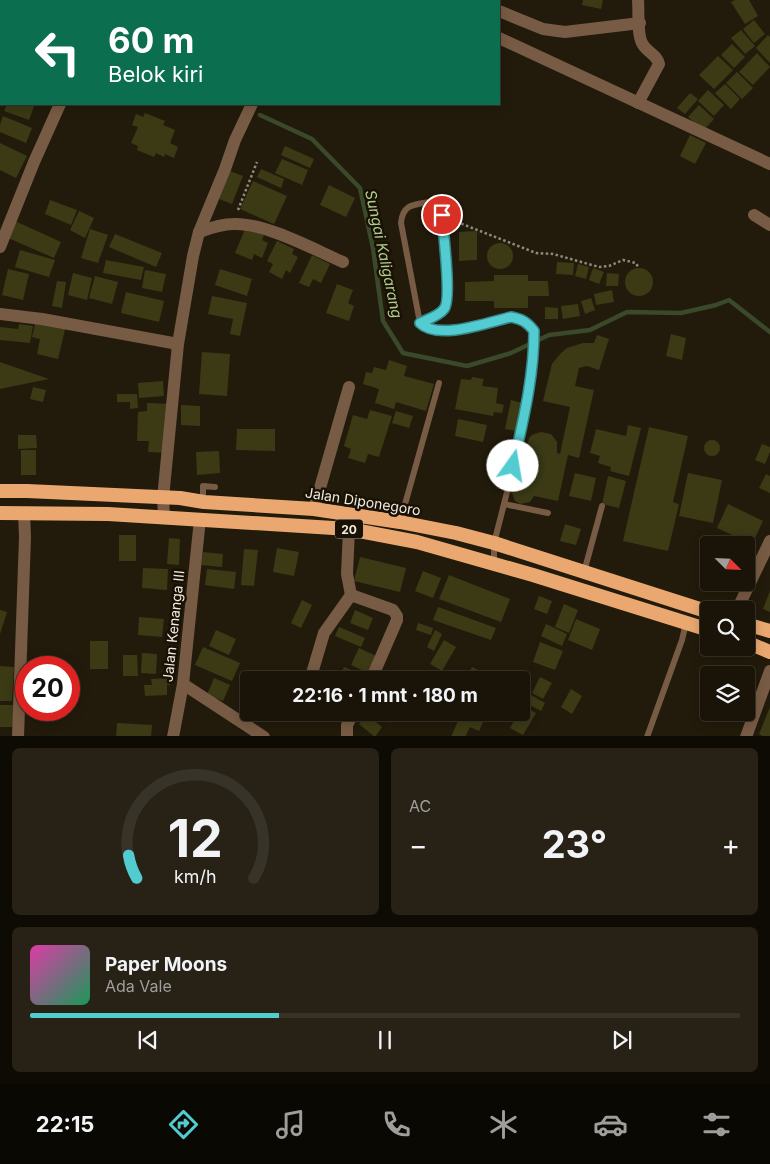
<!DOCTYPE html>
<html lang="id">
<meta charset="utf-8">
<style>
:root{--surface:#1a1408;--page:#272116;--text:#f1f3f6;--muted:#9f9e9c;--line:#383329;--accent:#52ccd0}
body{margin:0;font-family:Inter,sans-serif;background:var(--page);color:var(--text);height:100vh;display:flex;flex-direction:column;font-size:19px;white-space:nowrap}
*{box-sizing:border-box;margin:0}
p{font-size:16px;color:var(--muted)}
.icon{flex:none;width:28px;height:28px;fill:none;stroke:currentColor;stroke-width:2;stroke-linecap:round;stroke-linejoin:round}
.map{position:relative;height:736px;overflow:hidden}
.side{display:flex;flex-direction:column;gap:12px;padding:12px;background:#0e0b04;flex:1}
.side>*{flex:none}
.hud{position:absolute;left:0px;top:0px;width:500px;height:105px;box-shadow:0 2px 12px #0003,0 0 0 1px var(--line);background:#0b6e4f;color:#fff;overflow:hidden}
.needle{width:32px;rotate:114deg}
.tools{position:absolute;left:700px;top:536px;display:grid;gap:10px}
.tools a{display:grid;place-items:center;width:55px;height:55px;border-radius:5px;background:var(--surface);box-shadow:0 2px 12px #0003,0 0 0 1px var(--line);font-size:25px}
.speed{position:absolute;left:15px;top:656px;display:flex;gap:10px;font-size:25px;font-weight:700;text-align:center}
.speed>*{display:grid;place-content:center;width:65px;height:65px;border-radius:50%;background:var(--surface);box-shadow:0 2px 12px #0003,0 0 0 1px var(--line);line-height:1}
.speed .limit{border:8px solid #d22;background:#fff;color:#111}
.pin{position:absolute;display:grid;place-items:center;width:42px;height:42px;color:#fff;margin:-21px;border:2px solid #fff;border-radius:50%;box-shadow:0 1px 5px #0007}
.me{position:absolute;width:55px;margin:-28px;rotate:13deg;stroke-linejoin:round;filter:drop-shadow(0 0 4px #0008)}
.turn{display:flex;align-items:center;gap:18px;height:105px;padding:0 25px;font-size:22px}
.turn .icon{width:65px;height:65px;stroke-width:2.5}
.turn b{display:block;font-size:35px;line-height:42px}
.big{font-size:38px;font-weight:700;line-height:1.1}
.side .tile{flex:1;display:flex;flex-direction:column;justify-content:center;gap:8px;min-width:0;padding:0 18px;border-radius:8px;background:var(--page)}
.side .dial{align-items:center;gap:0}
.dial svg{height:130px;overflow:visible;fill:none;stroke:var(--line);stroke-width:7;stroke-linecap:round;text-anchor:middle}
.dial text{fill:var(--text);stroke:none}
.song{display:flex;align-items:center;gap:15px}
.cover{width:60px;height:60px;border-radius:8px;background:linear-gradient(135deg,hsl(320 70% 55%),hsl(150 70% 35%))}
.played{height:5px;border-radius:2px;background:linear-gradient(90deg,var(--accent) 35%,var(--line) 35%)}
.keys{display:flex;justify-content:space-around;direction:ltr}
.heat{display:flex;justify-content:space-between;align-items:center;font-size:28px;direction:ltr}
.side .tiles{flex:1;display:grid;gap:12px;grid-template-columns:1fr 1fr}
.tile:last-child{grid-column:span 2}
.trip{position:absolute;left:240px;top:671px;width:290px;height:50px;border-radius:5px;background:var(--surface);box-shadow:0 2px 12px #0003,0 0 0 1px var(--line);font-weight:700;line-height:50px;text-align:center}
.dock{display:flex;height:80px;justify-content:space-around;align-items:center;background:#0a0803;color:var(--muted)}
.dock .icon{width:35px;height:35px}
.dock .active{color:var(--accent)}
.dock b{font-size:22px;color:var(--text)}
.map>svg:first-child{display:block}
</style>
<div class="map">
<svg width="770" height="737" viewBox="0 0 770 737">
<rect width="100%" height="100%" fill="#221b0b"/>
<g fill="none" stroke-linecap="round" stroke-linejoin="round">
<polyline stroke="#3a4929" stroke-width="4.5" points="260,115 312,139 360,188 373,248 383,321 403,353 467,366 511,353 549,335 590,330 627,312 681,313 716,305 729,300 770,332"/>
</g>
<g fill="#3b3a15">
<polygon points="583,0 603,0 601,9 582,5"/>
<polygon points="735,0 749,0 758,16 745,24 731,2"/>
<polygon points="754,20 765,34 754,43 743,29"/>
<polygon points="741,30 755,46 745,54 731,38"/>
<polygon points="768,35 770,37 770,63 756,48"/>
<polygon points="732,44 745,57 734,68 721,55"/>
<polygon points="757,53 770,67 753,85 739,72"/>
<polygon points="718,56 733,70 714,89 699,75"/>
<polygon points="737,72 753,88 742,99 726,83"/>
<polygon points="725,84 740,99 731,109 715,93"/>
<polygon points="708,90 724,105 714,116 698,101"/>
<polygon points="690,93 698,99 685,114 677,108"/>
<polygon points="7,104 35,104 29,120 4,111"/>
<polygon points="699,105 714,119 703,131 688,117"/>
<polygon points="145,113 165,121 163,125 175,130 170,143 178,147 174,158 165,154 164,157 156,153 154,157 137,150 138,146 131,143 138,127 132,125 136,114 143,117"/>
<polygon points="3,116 32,128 26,143 0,132 0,125"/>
<polygon points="690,135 706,143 695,164 680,156"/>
<polygon points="0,143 27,156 16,178 0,170"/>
<polygon points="285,146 314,159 310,168 281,155"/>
<polygon points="282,159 308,170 302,185 275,173"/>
<polygon points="261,169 284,179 281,188 257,177"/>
<polygon points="230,171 243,176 232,204 219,199"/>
<polygon points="253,181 287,196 274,224 240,209"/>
<polygon points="329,185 355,198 346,217 320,205"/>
<polygon points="50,200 77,210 71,225 45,214"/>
<polygon points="79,211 94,218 85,238 70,230"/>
<polygon points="15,221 61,242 54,258 8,238"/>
<polygon points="246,227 264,235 262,240 268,243 262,258 254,254 252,260 235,253"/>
<polygon points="90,229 108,235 98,263 81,258"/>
<polygon points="477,231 477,260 459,261 459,232"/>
<polygon points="115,234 162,253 156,267 109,247"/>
<polygon points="277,241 294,249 292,254 298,257 290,273 286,270 282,279 269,272 273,264 267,261"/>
<circle cx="500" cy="256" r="13"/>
<polygon points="20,250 55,260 49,277 15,267"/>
<polygon points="312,255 330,264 321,283 313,279 309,287 299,283"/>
<polygon points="106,260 144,267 141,280 103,273"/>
<polygon points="557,262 574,263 573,275 556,274"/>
<polygon points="578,264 589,267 586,279 575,276"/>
<polygon points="593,268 604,272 599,284 589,280"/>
<circle cx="639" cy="282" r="14"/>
<polygon points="8,269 29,274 23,300 2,295"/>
<polygon points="220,269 252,279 247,296 215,285"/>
<polygon points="145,270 166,274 162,292 142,288"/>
<polygon points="73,273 92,278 87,300 68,295"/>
<polygon points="607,273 619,274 618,286 606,286"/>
<polygon points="494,275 528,275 528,281 548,281 549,296 528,296 528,308 494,308 494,301 465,301 465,282 494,281"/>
<polygon points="95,276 118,282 112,304 89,298"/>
<polygon points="57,281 66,282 62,308 52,306"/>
<polygon points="337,284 353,290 348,303 354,306 349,321 326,313"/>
<polygon points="612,290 614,302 596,305 594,294"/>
<polygon points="126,292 164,301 159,322 121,313"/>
<polygon points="212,296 247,303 240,336 230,334 233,319 208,314"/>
<polygon points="591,298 595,310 585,314 581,301"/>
<polygon points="578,304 580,316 563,319 561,306"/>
<polygon points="545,307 558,308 558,319 545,319"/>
<polygon points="36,320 66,325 58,359 37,354 40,339 32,337"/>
<polygon points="19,324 33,326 30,343 0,340 0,327 18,329"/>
<polygon points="671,334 686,338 682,360 666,356"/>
<polygon points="597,335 609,339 599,370 587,366 579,368 575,386 594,390 579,458 568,455 558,501 534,496 530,502 520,504 515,501 512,493 515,486 519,483 529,438 532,435 541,432 551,434 557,442 557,453 560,454 570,407 543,401 552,364 561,353 567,348 583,343 594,343"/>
<polygon points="202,352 230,354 227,396 199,394"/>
<polygon points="389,360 407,366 404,376 434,384 426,411 396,402 394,409 375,403 379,389 363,384 366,372 372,373 374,367 386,370"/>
<polygon points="0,362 49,379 0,389"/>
<polygon points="472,377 484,379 482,386 498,388 496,403 504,405 502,413 494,412 493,416 455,409 461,379 471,380"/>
<polygon points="163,381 164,396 139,398 138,383"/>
<polygon points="33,387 46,390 43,402 30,399"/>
<polygon points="117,394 137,394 138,408 130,409 130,402 117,402"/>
<polygon points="511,400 522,403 516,431 505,429"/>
<polygon points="147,403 172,404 166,453 148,452 149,441 137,441 138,412 147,411"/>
<polygon points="181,405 200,406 200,426 181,425"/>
<polygon points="370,410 392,416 379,457 368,454 365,463 348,458 351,449 344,446 353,415 367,419"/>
<polygon points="396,411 413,416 409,428 392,423"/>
<polygon points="458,419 487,425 483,442 455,436"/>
<polygon points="628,425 641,428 629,476 610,471 611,467 598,463 600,456 590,453 596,429 626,436"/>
<polygon points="649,427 688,436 673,502 679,504 668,551 623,541"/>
<polygon points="237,429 275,429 275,451 236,450"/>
<polygon points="18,435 36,435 37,448 18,449"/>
<circle cx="712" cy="448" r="8"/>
<polygon points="762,444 770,447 770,452 765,464 755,460"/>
<rect x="21" y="450" width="15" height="25"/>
<polygon points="219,451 220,473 197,475 196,452"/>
<polygon points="575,473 596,478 591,501 569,496"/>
<polygon points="688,473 722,480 713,523 679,516"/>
<polygon points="766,474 770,476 770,493 759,488"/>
<polygon points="608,476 626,481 619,508 602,504"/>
<polygon points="728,504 763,521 752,544 717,528"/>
<polygon points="565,524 581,529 576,545 560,541"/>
<rect x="119" y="535" width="17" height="26"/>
<polygon points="169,538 180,539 179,565 167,564"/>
<polygon points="746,545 753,549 746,564"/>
<polygon points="277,548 299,552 294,576 273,572"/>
<polygon points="244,549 258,550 254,586 241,585"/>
<polygon points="203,552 223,554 222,567 201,565"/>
<polygon points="360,557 406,568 400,592 354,581"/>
<polygon points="143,568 168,569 167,590 142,588"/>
<polygon points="207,569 236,572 234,589 205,585"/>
<polygon points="423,571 441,578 433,598 415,591"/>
<polygon points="449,575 510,599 501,622 439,599"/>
<polygon points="770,591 770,612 763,609"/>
<polygon points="539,596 552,601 547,614 534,609"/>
<polygon points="302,600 312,605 301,628 291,623"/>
<polygon points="564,604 578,610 569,633 555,627"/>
<polygon points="438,607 496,628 491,640 433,620"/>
<polygon points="0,610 7,612 0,634"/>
<polygon points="355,610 373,618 368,630 350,623"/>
<polygon points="139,617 164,619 162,637 138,635"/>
<polygon points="576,619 600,629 592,650 568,640"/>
<polygon points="418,623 433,628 431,635 416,630"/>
<polygon points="546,624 567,634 562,646 541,636"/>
<polygon points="339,627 365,638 361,647 335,636"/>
<polygon points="216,630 236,639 229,655 209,646"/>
<polygon points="435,630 442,634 434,651 427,647"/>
<polygon points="444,640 456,647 442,671 430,664"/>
<rect x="90" y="641" width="18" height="28"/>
<polygon points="540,642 563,651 555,670 533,662"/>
<polygon points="203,647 240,663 232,681 195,665"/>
<polygon points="359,648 376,656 368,673 351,665"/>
<polygon points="142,653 157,654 156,674 141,673"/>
<polygon points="123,655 137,655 138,676 123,676"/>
<polygon points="0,666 14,667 12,701 0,701"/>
<polygon points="344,667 359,673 356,680 338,680"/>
<polygon points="472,667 499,680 483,680 469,673"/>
<polygon points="540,677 552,683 543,699 532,693"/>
<polygon points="170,678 170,685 167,685 167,695 145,696 144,685 152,685 151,679"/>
<polygon points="214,678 230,685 223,701 207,695"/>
<polygon points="571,689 582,696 572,714 561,707"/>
<polygon points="531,695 545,703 541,711 526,703"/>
<rect x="0" y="705" width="13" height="22"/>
<polygon points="523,706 536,713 523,735 510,728 519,712 521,712"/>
<polygon points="770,707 770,737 764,737 759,734"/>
<polygon points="372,712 396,712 390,723"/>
<polygon points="451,712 469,712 484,720 479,731 470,727 465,737 451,737 458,721 449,717"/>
<polygon points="367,715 382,727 375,737 359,724"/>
<polygon points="117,723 152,725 151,737 116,737"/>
</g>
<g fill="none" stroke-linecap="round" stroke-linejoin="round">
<g stroke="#908a7d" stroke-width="2.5" stroke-dasharray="2.5 2.5" stroke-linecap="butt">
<polyline points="238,210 257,162"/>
<polyline points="452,220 536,253 553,254 599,267 609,266 623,260 636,263 638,267"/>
</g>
<g stroke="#785b44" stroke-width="6">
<path d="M 420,323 L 444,310 L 447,299 L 442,215 L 438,207 L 429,202 C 413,205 403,204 401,223 L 420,323 C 438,341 488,322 511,317 C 520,318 528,321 533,330 C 545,351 502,512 494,543 L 494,564"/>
<polyline points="204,502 203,495 203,486 215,487"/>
<polyline points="504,504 548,513"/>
<polyline points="400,522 439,383"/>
<polyline points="584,572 602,506"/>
<polyline points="647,737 682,640 686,623"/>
</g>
<g stroke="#785b44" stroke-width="12">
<polyline points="179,0 183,1"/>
<polyline points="404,0 407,1"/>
<path d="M 638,0 C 639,11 637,34 642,43 C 646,52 657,54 659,64 L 638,103"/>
<polyline points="295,1 296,0"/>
<polyline points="473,1 473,0"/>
<polyline points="499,11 543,29 565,32 640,23"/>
<polyline points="499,38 770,164"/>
<polyline points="0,45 1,45"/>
<polyline points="754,215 770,225"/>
<path d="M 199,232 C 210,228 222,224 233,224 C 264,222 315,250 343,262"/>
<polyline points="0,314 42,319 178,344"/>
<polyline points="314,509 349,387"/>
<polyline points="164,517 163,498 178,344 193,256 199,232 225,169 235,140 252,104"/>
<polyline points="349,529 347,574 351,595 393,610 397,616 397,620 371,680"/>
<polyline points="737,610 770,541"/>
<polyline points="310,680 324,633 351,595"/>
<polyline points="183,684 264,737"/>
<polyline points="18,737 25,537 24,513"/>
<polyline points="173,737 183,684 200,519"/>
<polyline points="347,737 347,725 354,712"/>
<polyline points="746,737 770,671"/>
</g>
<g stroke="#785b44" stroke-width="12">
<polyline points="93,1 93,0"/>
<polyline points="0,247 34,162 60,104"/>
</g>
<g stroke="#eaa870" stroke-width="14">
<polyline points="0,491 27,491 180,498 204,502 314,509 400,522 456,533 494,543 709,612"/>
<polyline points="0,513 108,514 349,529 417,542 533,575 709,630"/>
<polyline points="746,624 770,631"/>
<polyline points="746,642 770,652"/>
</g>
</g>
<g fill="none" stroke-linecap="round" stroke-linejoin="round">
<defs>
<path id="route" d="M 442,215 C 443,231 452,300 444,309 C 439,316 428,319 420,323 C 438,341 489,322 511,317 C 522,319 527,322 534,331 C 534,377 523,421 513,466"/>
</defs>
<use href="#route" stroke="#358587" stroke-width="12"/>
<use href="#route" stroke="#52ccd0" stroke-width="9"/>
</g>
<g text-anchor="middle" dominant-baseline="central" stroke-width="5" stroke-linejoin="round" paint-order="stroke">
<rect fill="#191104" stroke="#b0aa9f" stroke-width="1" x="335" y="519.5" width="28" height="19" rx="4"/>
<g font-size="12" font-weight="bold" fill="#f1ece2">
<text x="349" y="529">20</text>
</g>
<g font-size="14" fill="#f1ece2" stroke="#191104">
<text transform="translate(363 501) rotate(9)">Jalan Diponegoro</text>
<text transform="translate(173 626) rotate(-84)">Jalan Kenanga III</text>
</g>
<g font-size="15" font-style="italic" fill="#aecb90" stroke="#191104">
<text transform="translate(384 254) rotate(78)">Sungai Kaligarang</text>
</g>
</g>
</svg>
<div class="tools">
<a><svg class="needle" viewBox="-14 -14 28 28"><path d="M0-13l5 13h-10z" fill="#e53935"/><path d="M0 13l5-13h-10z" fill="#9f9e9c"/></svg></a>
<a><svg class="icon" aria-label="search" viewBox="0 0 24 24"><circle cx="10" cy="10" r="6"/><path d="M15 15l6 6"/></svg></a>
<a><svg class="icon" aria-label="layers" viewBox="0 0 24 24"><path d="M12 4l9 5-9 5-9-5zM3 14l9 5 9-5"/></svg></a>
</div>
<div class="speed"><div class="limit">20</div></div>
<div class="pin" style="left:442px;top:215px;background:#d93025"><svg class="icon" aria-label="arrive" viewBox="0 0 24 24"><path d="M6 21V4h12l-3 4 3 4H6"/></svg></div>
<svg class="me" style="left:513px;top:466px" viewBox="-20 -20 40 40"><circle r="19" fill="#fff"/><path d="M0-13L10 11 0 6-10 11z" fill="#52ccd0"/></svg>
<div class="trip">22:16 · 1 mnt · 180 m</div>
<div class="hud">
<div class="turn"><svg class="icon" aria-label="left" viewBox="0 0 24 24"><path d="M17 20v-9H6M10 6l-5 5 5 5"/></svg><div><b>60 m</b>Belok kiri</div></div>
</div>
</div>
<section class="side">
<div class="tiles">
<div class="tile dial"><svg viewBox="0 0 100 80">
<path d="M14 69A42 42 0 1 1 86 69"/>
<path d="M14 69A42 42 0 0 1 9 55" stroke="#52ccd0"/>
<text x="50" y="56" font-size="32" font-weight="700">12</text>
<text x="50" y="72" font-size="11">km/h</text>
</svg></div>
<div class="tile"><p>AC</p>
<div class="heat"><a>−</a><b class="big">23°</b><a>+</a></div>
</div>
<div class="tile">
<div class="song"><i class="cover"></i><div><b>Paper Moons</b><p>Ada Vale</p></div></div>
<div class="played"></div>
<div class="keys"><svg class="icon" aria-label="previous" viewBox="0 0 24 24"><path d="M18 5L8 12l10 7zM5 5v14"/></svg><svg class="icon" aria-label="pause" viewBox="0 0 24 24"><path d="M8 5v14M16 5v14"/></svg><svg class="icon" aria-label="next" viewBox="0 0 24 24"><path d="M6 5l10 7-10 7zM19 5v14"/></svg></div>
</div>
</div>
</section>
<nav class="dock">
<b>22:15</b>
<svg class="icon active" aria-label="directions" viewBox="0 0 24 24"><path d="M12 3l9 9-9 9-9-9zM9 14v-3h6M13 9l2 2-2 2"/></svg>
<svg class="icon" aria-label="music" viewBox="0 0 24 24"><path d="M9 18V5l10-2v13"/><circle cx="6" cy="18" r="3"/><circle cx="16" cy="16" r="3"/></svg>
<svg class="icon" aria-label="phone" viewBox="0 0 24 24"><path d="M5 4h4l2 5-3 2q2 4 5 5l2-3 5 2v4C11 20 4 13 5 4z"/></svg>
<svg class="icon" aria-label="climate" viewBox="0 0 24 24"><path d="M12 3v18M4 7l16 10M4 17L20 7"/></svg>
<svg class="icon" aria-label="car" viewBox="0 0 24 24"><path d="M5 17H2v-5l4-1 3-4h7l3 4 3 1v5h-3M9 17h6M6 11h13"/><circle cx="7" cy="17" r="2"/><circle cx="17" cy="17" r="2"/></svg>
<svg class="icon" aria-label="filters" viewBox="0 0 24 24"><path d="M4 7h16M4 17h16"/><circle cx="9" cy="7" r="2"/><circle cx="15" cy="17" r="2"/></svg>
</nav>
